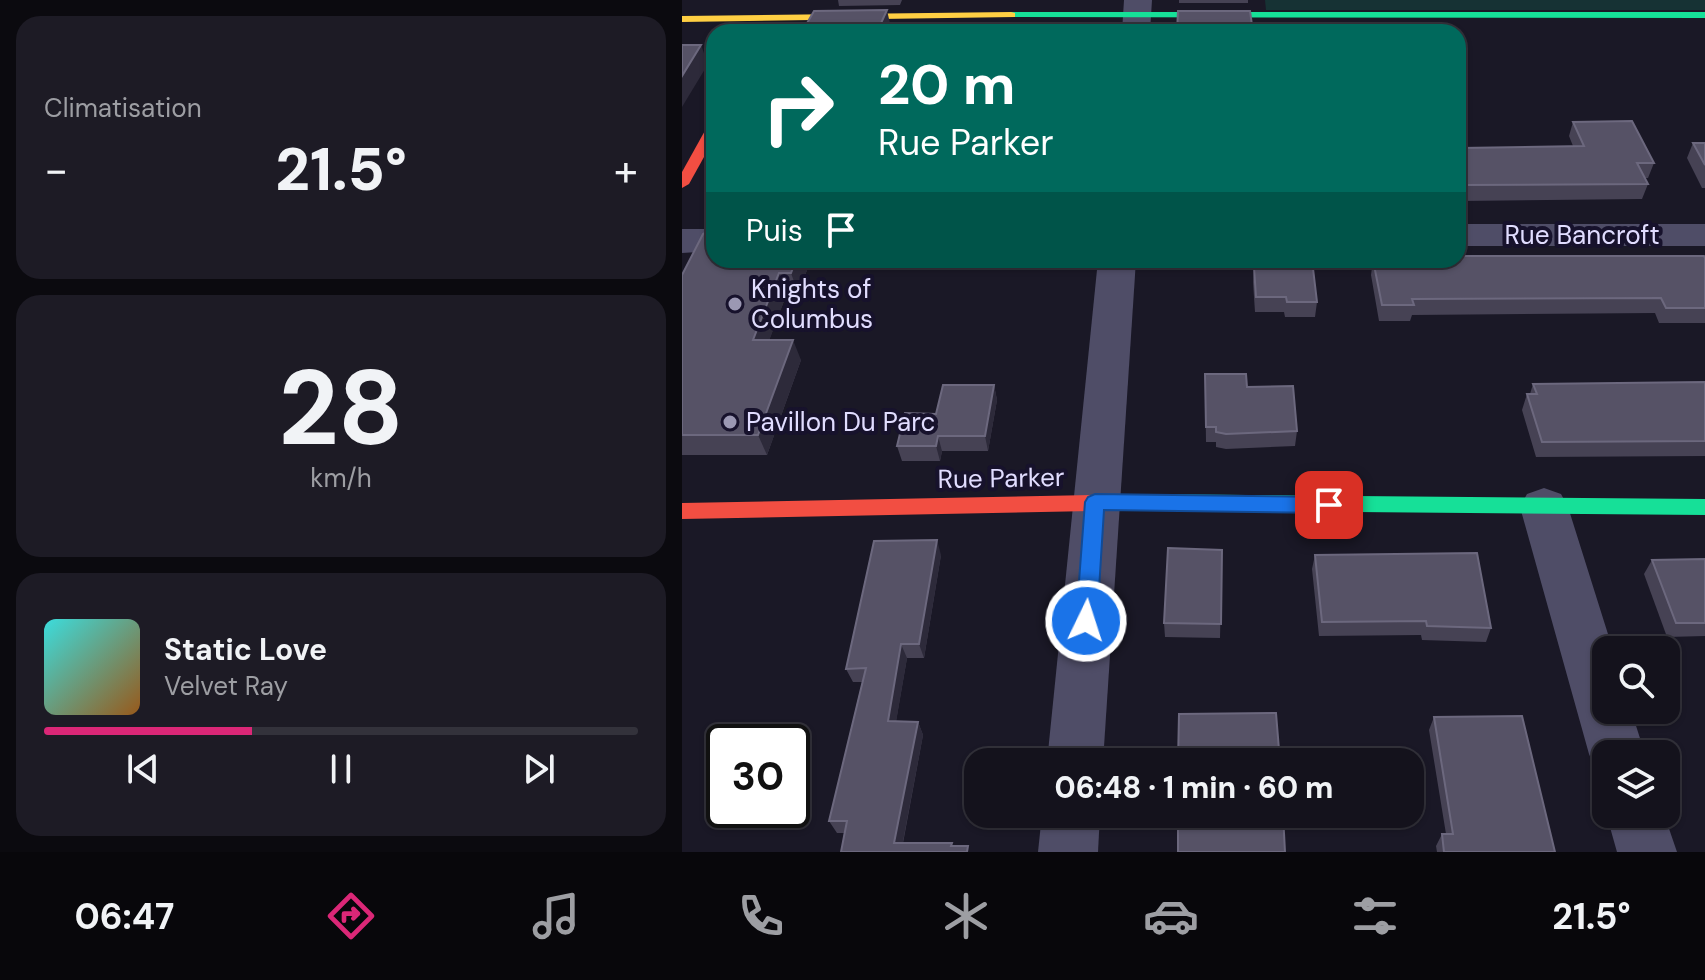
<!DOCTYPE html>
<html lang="fr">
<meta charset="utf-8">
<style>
:root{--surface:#14121c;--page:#1d1b25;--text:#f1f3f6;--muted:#9d9ea3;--line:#33323b;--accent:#db2777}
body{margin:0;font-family:"DM Sans",sans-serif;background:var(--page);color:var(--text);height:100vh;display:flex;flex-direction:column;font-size:30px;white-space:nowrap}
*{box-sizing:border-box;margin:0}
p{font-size:26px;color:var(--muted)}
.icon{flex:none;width:44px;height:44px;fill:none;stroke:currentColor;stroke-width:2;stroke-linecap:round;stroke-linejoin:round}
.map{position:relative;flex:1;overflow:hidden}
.drawer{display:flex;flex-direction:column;gap:16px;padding:16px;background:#0b0a0f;width:682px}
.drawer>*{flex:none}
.guide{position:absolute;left:24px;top:24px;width:760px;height:244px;border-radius:24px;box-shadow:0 2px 6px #0004,0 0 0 2px var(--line);background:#00695c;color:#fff;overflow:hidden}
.tools{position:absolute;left:910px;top:636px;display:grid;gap:16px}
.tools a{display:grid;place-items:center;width:88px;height:88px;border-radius:16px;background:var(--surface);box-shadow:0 2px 6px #0004,0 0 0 2px var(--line);font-size:40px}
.speed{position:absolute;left:24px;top:724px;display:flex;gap:16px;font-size:40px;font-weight:700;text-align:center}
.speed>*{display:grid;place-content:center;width:104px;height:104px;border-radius:50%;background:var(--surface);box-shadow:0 2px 6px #0004,0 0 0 2px var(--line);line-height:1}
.speed .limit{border:4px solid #111;border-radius:12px;background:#fff;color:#111}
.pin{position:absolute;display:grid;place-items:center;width:68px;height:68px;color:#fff;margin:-34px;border-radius:16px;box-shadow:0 4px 12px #0006}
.me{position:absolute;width:88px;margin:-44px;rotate:4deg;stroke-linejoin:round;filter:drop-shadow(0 0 6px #0008)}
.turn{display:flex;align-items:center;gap:28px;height:168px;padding:0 40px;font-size:36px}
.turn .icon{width:104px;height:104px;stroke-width:2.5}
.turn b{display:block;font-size:56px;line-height:68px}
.then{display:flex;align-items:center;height:76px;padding:0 40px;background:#0003;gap:16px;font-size:30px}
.big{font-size:60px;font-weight:800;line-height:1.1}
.drawer .tile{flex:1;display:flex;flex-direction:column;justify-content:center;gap:12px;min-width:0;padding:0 28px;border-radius:24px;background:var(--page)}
.drawer .dial{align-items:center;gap:0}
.dial b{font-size:104px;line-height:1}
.song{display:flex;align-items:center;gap:24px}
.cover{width:96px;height:96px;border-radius:12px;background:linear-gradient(135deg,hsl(180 70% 55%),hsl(30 70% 35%))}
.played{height:8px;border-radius:4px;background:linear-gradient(90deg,var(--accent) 35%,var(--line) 35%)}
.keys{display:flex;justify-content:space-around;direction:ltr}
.heat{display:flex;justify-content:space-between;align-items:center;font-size:44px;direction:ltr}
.trip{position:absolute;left:282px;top:748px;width:460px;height:80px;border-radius:24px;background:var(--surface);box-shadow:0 2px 6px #0004,0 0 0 2px var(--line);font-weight:800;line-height:80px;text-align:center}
.tabs{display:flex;height:128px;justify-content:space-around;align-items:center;background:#08070b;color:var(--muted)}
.tabs .icon{width:56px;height:56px}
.tabs .selected{color:var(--accent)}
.tabs b{font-size:36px;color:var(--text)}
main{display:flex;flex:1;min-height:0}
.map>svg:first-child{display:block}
</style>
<main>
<section class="drawer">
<div class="tile"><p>Climatisation</p>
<div class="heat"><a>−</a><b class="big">21.5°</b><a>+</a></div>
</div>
<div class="tile dial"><b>28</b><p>km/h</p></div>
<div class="tile">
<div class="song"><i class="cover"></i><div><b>Static Love</b><p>Velvet Ray</p></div></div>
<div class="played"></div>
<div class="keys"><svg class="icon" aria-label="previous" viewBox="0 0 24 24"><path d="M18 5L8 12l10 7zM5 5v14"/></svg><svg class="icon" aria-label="pause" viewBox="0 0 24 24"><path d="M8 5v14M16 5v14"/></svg><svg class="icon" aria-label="next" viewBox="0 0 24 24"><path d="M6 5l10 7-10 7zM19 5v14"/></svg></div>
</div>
</section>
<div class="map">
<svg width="1023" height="852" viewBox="0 0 1023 852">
<rect width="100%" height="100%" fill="#1a1826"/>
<polygon fill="#163234" points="583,0 1023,0 1023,10 584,10"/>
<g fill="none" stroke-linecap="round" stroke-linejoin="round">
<g fill="#4f4d67" fill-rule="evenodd">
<polygon points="442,0 470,0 468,32 440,32"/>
<rect x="776" y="224" width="247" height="22"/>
<polygon points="0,229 32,229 32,251 0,253"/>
<polygon points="416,260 454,260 421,762 365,762"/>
<polygon points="862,488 879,494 886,507 931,650 924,650 924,710 949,710 963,754 924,754 924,777 915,773 907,754 838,507 845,494"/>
<polygon points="924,813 982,814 995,852 935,852"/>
<polygon points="360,814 418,814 416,852 356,852"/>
</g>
<g fill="#16e098" fill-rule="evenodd">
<polygon points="329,12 1023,12 1023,18 325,17 325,13"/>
<polygon points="460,494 1023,499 1023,515 460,510 453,507 450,502 453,497"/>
</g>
<polygon fill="#ffcf43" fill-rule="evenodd" points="329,12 333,13 333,17 0,22 0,16"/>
<g fill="#f24e42" fill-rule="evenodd">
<polygon points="32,123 32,139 7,184 0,188 0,172 25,127"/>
<polygon points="460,494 467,497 470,502 467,507 460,510 0,519 0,503"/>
</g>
</g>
<g fill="#464254">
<polygon points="156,0 220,0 218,5 157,6"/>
<rect x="497" y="0" width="69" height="3"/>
<polygon points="891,122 972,163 966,178 963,178 966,184 960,199 776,201 776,143 778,148 891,146 887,136"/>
<polygon points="1011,143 1023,143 1023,188 1020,188 1005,158"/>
<polygon points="26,231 129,260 116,293 105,293 87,340 119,360 85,455 0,455 0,275"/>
<polygon points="1023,258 1023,323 977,323 973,313 730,315 728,321 697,321 689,275 691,260"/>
<polygon points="572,267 635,302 633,317 603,317 602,312 573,312 571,282"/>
<polygon points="523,374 565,387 615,431 613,446 544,449 534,447 534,442 524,442"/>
<polygon points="1023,382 1023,456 854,457 840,410 845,394 848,394 851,384"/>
<polygon points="312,385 315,400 306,451 260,451 258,461 220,461 215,446 254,414"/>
<polygon points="540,550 538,638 483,637 482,623"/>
<polygon points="259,555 242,658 225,658 214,721 236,722 241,735 221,843 159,852 162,833 155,833 147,821 180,682 171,682 164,669"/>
<polygon points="633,555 809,628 804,642 740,640 739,635 637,636 630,569"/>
<polygon points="1023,559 1023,636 985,637 962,574 970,560"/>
<polygon points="752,717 873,852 755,852 754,846 760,834 764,834 747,730"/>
</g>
<g fill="#2d2a3a">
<polygon points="205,10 209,28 207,32 195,32"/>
<polygon points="19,45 26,64 0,107 0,76"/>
<polygon points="114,260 129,260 116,293 109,273"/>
<polygon points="97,273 105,293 80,360 71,340"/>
<polygon points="111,340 119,360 85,455 76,435"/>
<polygon points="312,385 315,400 306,451 303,436"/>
<polygon points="256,436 260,451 258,461 254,446"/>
<polygon points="255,540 259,555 242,658 237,644"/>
<polygon points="219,644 225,658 212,734 206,721"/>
<polygon points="236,722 241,735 219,852 212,843"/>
</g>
<g fill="#565266" stroke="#6c687e" stroke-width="2">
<polygon points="205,10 195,32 120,32 132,11"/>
<polygon points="496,11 568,11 571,32 495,32"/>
<polygon points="0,45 19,45 0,76"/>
<polygon points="950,121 972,163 955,163 966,184 776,185 776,143 778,148 902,146 891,122"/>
<polygon points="1011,143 1023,143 1023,165"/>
<polygon points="32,186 32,199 28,199 31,192 29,192"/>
<polygon points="32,212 32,260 114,260 109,273 97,273 71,340 111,340 76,435 0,435 0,275 21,234 26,231 26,223"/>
<polygon points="776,256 1022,256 1023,258 1023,308 984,308 979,298 730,299 732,305 700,305 691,260 776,260"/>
<polygon points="630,260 635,302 605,302 604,297 574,297 572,267 576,267 576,261"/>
<polygon points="523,374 564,374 565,387 611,386 615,431 544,434 534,432 534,427 524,427"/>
<polygon points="1023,382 1023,441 860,442 845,394 855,394 851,384"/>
<polygon points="261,385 312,385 303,436 256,436 254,446 215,446 223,413 254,414"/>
<polygon points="255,540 237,644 219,644 206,721 236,722 212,843 270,843 269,846 286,846 285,852 159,852 165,821 147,821 184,668 164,669 192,541"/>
<polygon points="486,548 540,550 539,624 482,623"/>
<polygon points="795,553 809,628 745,626 744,621 640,622 633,555"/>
<polygon points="1023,559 1023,623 994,623 970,560"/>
<polygon points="594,713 598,762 496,762 497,714"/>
<polygon points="840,716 873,852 762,852 760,834 771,834 752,717"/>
<polygon points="496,814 601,814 603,852 496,852"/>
</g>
<polygon fill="#1a73e8" stroke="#114b97" stroke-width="2" points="413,494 647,497 654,499 657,505 654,510 647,513 422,510 415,621 412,628 404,630 397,628 394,621 403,502 406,497"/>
<g fill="#9b98b3" stroke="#17122c" stroke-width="3">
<circle cx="53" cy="304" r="8"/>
<circle cx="48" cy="422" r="8"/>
</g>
<g text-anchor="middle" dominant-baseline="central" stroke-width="8" stroke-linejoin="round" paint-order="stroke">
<g font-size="26" fill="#e1ddff" stroke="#17122c">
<text x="900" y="235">Rue Bancroft</text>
<text transform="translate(319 478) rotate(-1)">Rue Parker</text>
</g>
<g font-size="26" fill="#e1ddff" stroke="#17122c" text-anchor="start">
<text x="69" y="289">Knights of<tspan x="69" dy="30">Columbus</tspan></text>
<text x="64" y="422">Pavillon Du Parc</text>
</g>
</g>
</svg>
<div class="tools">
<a><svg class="icon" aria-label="search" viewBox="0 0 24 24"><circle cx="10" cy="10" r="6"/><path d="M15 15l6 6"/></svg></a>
<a><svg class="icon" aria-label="layers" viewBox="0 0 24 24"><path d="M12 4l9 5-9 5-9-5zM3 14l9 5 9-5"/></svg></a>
</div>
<div class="speed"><div class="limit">30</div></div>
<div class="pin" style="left:647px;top:505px;background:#d93025"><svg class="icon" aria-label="arrive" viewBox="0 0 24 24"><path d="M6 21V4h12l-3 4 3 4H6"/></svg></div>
<svg class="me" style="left:404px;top:621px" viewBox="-20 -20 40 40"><circle r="17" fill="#1a73e8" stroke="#fff" stroke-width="3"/><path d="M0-11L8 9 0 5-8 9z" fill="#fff"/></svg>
<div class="trip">06:48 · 1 min · 60 m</div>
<div class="guide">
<div class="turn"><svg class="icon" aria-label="right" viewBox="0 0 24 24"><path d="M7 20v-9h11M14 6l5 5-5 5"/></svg><div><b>20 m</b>Rue Parker</div></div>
<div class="then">Puis<svg class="icon" aria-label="arrive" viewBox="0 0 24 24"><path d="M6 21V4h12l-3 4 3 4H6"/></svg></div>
</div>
</div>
</main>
<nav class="tabs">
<b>06:47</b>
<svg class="icon selected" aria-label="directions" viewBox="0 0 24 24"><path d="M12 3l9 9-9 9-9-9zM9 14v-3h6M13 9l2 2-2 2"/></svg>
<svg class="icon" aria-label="music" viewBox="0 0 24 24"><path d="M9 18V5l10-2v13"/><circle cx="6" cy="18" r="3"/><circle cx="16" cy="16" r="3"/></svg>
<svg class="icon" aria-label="phone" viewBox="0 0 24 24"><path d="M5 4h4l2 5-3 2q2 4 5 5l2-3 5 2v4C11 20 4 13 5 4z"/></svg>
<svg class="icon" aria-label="climate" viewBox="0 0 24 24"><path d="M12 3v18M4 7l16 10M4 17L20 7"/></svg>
<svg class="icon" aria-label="car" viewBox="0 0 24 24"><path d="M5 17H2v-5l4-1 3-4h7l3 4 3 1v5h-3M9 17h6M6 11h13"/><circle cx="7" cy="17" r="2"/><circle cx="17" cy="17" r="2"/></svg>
<svg class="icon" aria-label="filters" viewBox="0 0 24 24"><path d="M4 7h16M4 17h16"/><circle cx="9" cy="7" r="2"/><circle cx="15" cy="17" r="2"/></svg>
<b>21.5°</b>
</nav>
